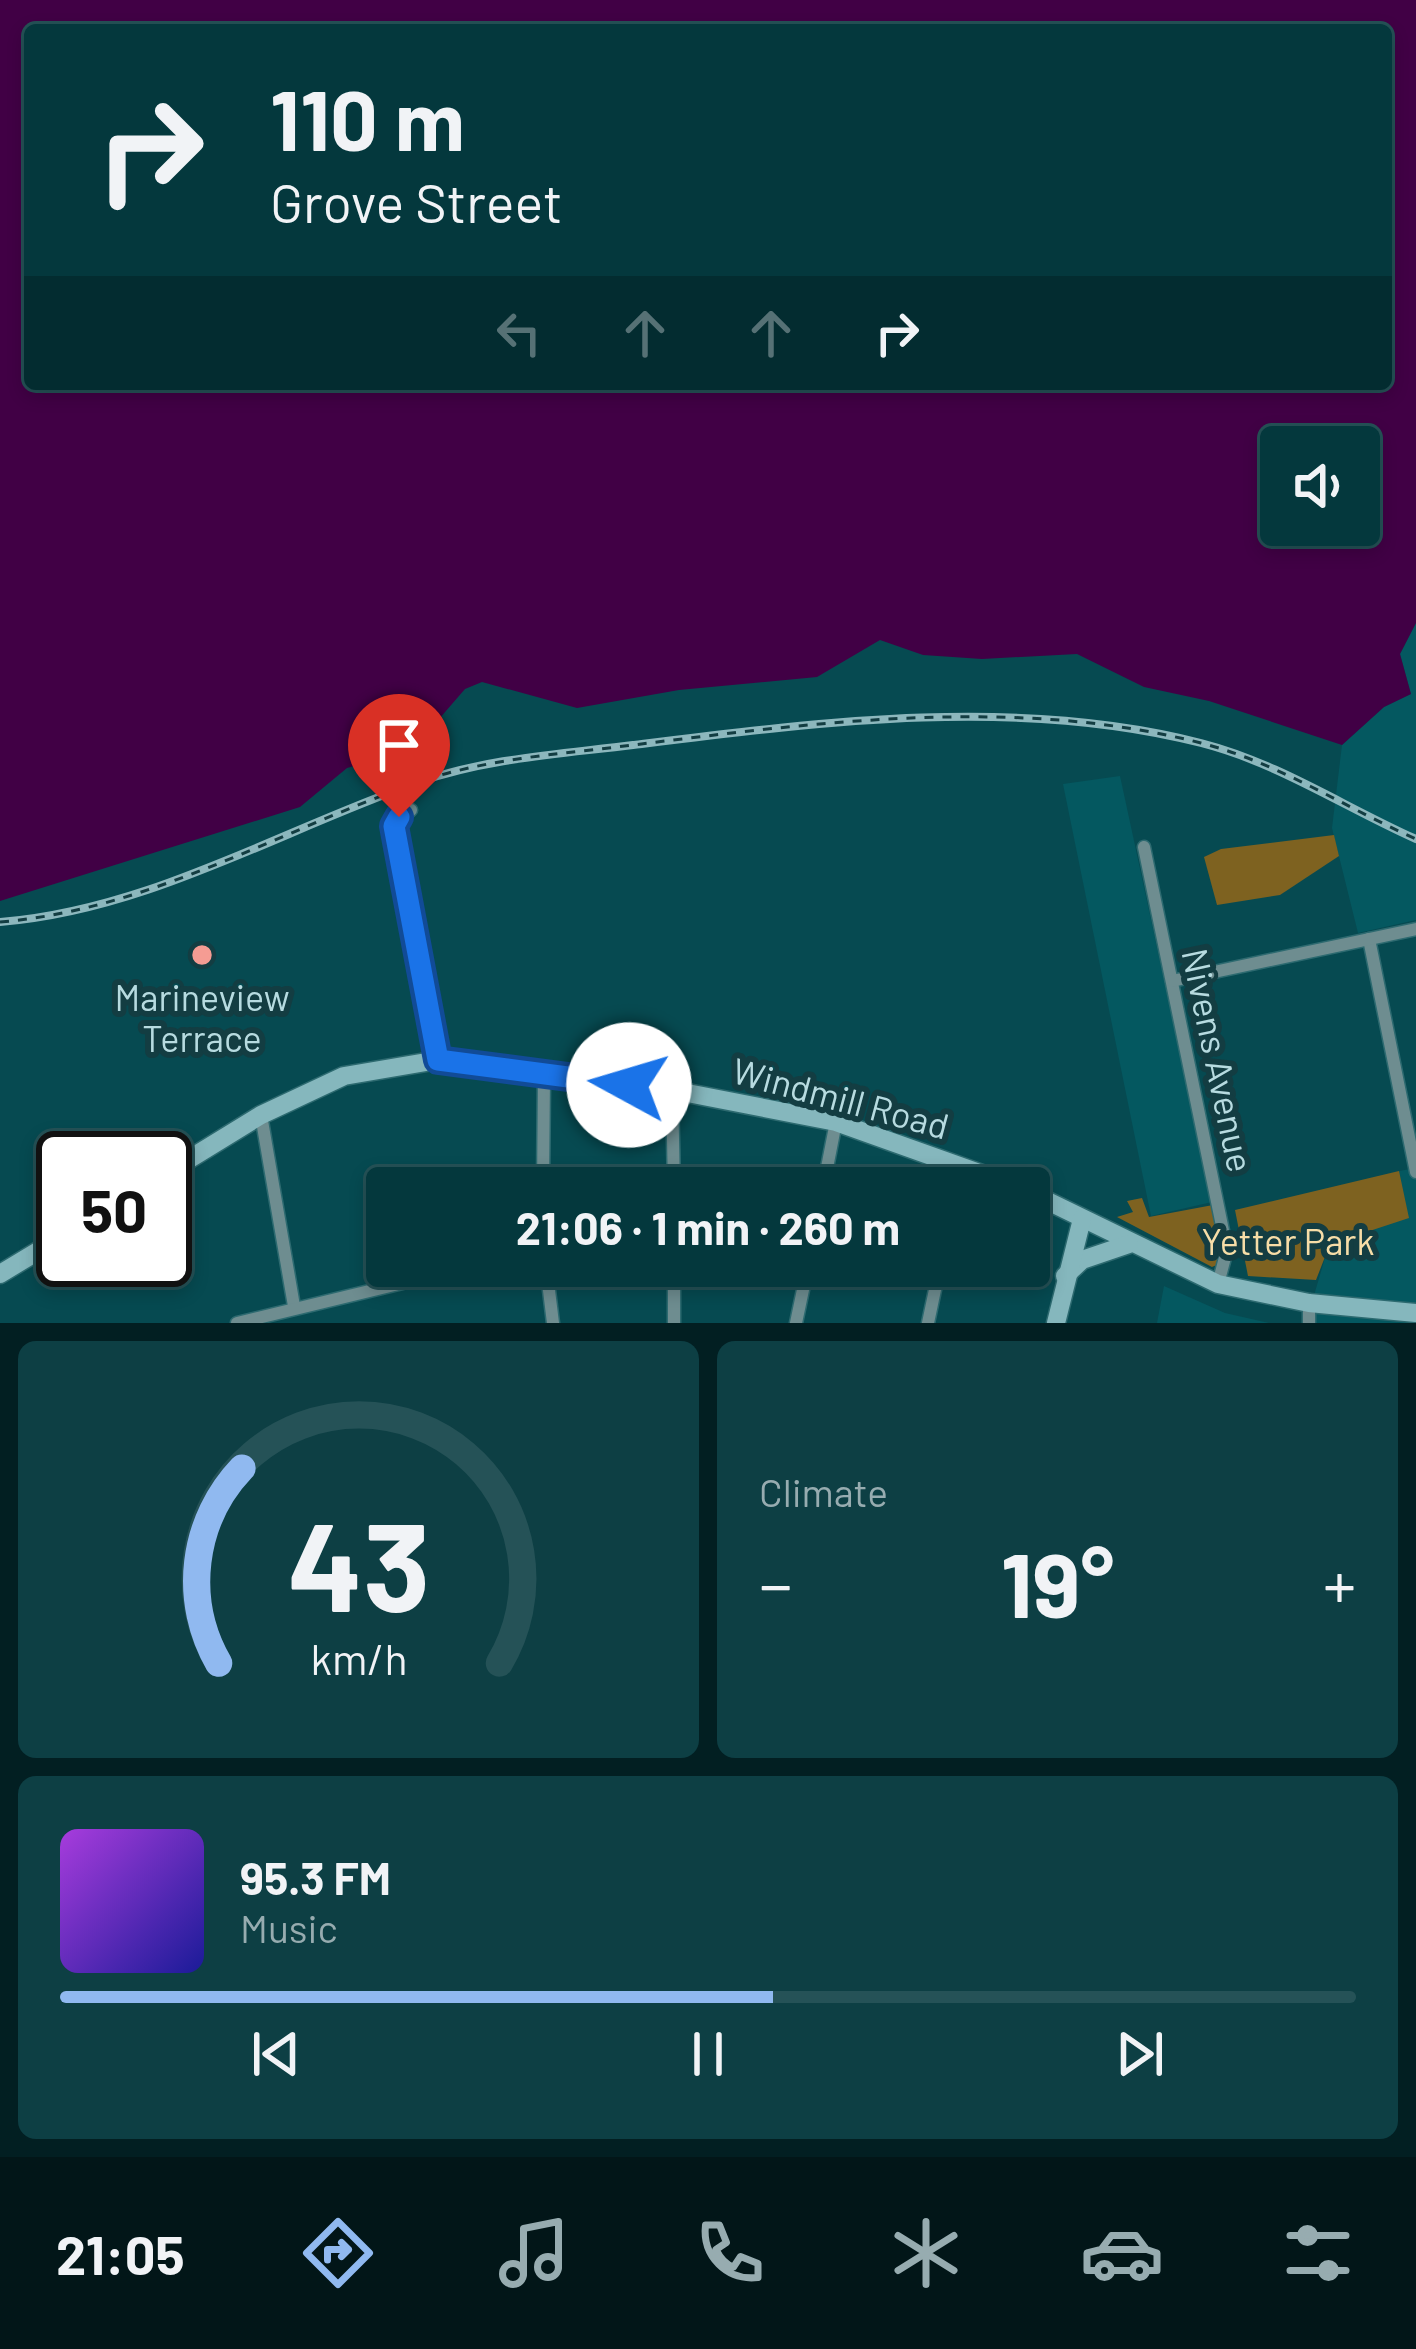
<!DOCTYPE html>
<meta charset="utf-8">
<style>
:root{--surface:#04383d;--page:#0d3f44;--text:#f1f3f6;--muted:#97acb0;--line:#255257;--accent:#90b9f0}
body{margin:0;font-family:Barlow,sans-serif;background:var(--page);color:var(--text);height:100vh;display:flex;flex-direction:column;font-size:45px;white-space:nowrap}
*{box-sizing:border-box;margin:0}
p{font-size:39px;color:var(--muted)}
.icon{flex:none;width:66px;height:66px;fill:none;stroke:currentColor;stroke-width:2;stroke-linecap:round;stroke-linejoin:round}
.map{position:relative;height:1323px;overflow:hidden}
.drawer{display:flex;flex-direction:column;gap:18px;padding:18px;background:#021f22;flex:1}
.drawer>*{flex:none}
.top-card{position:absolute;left:24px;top:24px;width:1368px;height:366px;border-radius:12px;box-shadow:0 6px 18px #0003,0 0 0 3px var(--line);background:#04383d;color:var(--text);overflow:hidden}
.controls{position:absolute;left:1260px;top:426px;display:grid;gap:24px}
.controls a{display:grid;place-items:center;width:120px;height:120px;border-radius:12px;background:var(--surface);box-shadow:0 6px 18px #0003,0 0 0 3px var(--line);font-size:60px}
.speed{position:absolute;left:36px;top:1131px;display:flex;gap:24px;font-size:60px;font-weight:700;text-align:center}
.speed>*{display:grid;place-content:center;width:156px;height:156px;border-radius:50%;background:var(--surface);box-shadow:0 6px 18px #0003,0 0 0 3px var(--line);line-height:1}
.speed .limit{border:6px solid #111;border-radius:18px;background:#fff;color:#111}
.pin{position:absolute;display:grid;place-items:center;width:102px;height:102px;color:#fff;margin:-123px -51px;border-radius:50% 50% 50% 0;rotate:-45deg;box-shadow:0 0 12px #0007}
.pin .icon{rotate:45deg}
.me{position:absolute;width:132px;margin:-66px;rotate:276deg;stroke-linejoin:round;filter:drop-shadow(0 0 9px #0008)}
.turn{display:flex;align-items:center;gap:42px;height:252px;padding:0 48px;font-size:54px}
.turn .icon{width:156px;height:156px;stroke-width:2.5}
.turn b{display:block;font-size:84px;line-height:102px}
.lanes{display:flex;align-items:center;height:114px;padding:0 48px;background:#0003;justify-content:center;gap:60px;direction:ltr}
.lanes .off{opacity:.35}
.big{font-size:90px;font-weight:700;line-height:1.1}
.drawer .tile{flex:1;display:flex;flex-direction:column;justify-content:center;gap:18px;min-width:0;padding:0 42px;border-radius:18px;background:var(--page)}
.drawer .dial{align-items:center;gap:0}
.dial svg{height:312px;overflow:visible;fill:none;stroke:var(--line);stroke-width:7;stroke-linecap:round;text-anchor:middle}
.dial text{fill:var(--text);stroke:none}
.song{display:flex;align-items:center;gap:36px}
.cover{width:144px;height:144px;border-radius:18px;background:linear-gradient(135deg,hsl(280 70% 55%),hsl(240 70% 35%))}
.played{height:12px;border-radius:6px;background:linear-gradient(90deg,var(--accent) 55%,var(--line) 55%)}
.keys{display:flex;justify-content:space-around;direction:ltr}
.heat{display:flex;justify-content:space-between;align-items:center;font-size:66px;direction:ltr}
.drawer .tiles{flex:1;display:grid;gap:18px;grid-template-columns:1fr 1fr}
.tile:last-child{grid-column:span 2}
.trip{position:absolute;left:366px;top:1167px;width:684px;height:120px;border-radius:12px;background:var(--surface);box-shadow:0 6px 18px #0003,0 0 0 3px var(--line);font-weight:700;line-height:120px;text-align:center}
.menu{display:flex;height:192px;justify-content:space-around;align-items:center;background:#021618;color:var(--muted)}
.menu .icon{width:84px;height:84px}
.menu .current{color:var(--accent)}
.menu b{font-size:54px;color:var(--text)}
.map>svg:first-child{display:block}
</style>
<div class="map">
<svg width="1416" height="1323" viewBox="0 0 1416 1323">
<rect width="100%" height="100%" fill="#064a51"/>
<g fill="#045860">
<polygon points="1416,623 1416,920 1358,933 1332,828 1342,745 1384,707 1411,694 1400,654"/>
<polygon points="1120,776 1212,1202 1151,1216 1063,784"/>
<polygon points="1416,1168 1416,1323 1306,1323 1329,1244 1363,1237 1399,1171"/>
<polygon points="1164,1286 1225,1313 1269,1323 1157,1323"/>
</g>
<g fill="#7e6220">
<polygon points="1334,835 1339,856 1280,895 1217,905 1204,857 1221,849"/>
<polygon points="1399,1171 1409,1218 1330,1244 1316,1280 1248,1276 1235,1210"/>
<polygon points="1142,1198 1149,1217 1213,1205 1222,1248 1219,1264 1212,1267 1117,1217 1133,1212 1127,1201"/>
</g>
<path fill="#410045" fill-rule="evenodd" d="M 0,0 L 1416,0 L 1416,623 L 1400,654 L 1411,694 L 1384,707 L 1342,745 L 1209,701 L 1144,687 L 1077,654 L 982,659 L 923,655 L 880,640 L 817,677 L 679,690 L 577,708 L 482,682 L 465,689 L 413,749 L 347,768 L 300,807 L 0,901 ZM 30,30 L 1386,30 L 1386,384 L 30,384 ZM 1281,447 L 1359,447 L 1359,525 L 1281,525 Z"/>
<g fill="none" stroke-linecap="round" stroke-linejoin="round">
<defs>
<g id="minor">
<polyline points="411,810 394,825 438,1060"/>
<polyline points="1144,847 1227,1250 1218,1284"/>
<polyline points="1369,939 1416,1172"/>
<polyline points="1172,981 1416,929"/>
<polyline points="672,1090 674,1188"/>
<polyline points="261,1115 294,1306"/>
<polyline points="543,1188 544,1076"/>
<polyline points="823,1188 836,1122"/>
<polyline points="956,1188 961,1164"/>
<polyline points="546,1266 553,1323"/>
<polyline points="1309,1303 1309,1323"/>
<polyline points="237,1323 473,1266"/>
<polyline points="674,1323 674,1266"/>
<polyline points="796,1323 808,1266"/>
<polyline points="928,1323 940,1266"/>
</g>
<g id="secondary">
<polyline points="165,1174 261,1115 344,1076 444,1059 672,1090 836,1122 1021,1188"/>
<polyline points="1029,1192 1218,1284 1309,1303 1416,1313"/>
<polyline points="0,1274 63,1236"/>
<polyline points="1065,1276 1082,1260 1129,1244"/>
<polyline points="1056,1323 1082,1219"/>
</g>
</defs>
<use href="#minor" stroke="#2d6a70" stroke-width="15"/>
<use href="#secondary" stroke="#2d6a70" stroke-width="21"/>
<use href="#minor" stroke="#6e8d90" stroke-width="12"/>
<use href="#secondary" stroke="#85b7bd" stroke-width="18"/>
<defs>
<path id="rail" d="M 0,922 C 149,910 281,830 419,782 C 488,758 562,754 633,745 C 818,722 1018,696 1201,743 C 1279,763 1344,807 1416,839"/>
</defs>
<use href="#rail" stroke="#8cb7bd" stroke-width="8"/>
<use href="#rail" stroke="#133d42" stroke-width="3" stroke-dasharray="9" stroke-linecap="butt"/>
</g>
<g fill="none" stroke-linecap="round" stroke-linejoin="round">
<defs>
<polyline id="route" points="399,817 394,826 438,1060 629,1085"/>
</defs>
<use href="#route" stroke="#114b97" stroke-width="30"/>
<use href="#route" stroke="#1a73e8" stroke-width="21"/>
</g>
<circle fill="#f59c93" stroke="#133d42" stroke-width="4.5" cx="202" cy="955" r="12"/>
<g text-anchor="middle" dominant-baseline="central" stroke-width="12" stroke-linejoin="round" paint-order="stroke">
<g font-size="36" fill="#b7dbe0" stroke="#133d42">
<text x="202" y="996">Marineview<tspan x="202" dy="41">Terrace</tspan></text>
</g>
<g font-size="36" fill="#b7dbe0" stroke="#133d42">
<text transform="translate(1219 1060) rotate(78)">Nivens Avenue</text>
<text transform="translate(841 1097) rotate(15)">Windmill Road</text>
</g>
<g font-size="36" fill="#f6dda7" stroke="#133d42">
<text x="1288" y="1240">Yetter Park</text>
</g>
</g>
</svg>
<div class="controls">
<a><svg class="icon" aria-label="sound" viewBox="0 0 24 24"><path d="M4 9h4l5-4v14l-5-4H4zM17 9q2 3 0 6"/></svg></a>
</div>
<div class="speed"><div class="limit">50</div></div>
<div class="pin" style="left:399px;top:817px;background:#d93025"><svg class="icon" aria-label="arrive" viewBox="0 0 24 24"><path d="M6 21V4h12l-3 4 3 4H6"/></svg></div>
<svg class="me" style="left:629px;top:1085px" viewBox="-20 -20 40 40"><circle r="19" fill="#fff"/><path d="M0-13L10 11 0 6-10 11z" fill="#1a73e8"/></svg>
<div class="trip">21:06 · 1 min · 260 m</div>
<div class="top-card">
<div class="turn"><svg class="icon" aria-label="right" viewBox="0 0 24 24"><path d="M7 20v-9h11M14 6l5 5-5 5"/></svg><div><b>110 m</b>Grove Street</div></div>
<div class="lanes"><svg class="icon off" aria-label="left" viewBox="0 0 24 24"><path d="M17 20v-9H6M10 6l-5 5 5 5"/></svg><svg class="icon off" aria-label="ahead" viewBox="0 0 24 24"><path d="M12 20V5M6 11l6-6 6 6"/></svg><svg class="icon off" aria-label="ahead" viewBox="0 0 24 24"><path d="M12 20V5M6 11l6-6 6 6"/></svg><svg class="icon" aria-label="right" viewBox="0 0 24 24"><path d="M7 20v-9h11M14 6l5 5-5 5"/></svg></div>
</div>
</div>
<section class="drawer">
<div class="tiles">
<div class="tile dial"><svg viewBox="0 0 100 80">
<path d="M14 69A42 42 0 1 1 86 69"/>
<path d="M14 69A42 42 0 0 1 20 19" stroke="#90b9f0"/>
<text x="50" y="56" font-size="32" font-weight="700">43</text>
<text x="50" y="72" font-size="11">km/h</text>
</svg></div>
<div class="tile"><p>Climate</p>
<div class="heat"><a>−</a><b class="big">19°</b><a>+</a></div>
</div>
<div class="tile">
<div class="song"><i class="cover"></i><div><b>95.3 FM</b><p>Music</p></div></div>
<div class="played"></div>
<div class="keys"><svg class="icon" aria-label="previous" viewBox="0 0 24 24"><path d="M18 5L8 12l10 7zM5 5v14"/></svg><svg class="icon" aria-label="pause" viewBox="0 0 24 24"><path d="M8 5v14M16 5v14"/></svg><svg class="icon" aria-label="next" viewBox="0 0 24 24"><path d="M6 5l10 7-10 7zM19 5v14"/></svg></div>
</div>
</div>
</section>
<nav class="menu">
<b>21:05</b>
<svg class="icon current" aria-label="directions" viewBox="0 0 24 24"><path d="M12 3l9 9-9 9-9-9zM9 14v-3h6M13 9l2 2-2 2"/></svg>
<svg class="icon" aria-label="music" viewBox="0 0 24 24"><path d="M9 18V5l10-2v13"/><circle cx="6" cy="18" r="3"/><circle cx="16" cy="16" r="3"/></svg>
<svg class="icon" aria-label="phone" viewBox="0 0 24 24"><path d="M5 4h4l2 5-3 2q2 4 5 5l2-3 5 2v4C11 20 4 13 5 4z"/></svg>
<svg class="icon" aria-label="climate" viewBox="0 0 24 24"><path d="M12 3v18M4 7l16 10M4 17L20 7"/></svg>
<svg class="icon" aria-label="car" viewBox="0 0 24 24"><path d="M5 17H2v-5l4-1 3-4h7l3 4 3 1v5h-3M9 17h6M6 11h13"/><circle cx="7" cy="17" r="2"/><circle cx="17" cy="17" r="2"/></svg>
<svg class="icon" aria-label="filters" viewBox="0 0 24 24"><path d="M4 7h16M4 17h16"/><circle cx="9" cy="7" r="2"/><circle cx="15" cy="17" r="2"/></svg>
</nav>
